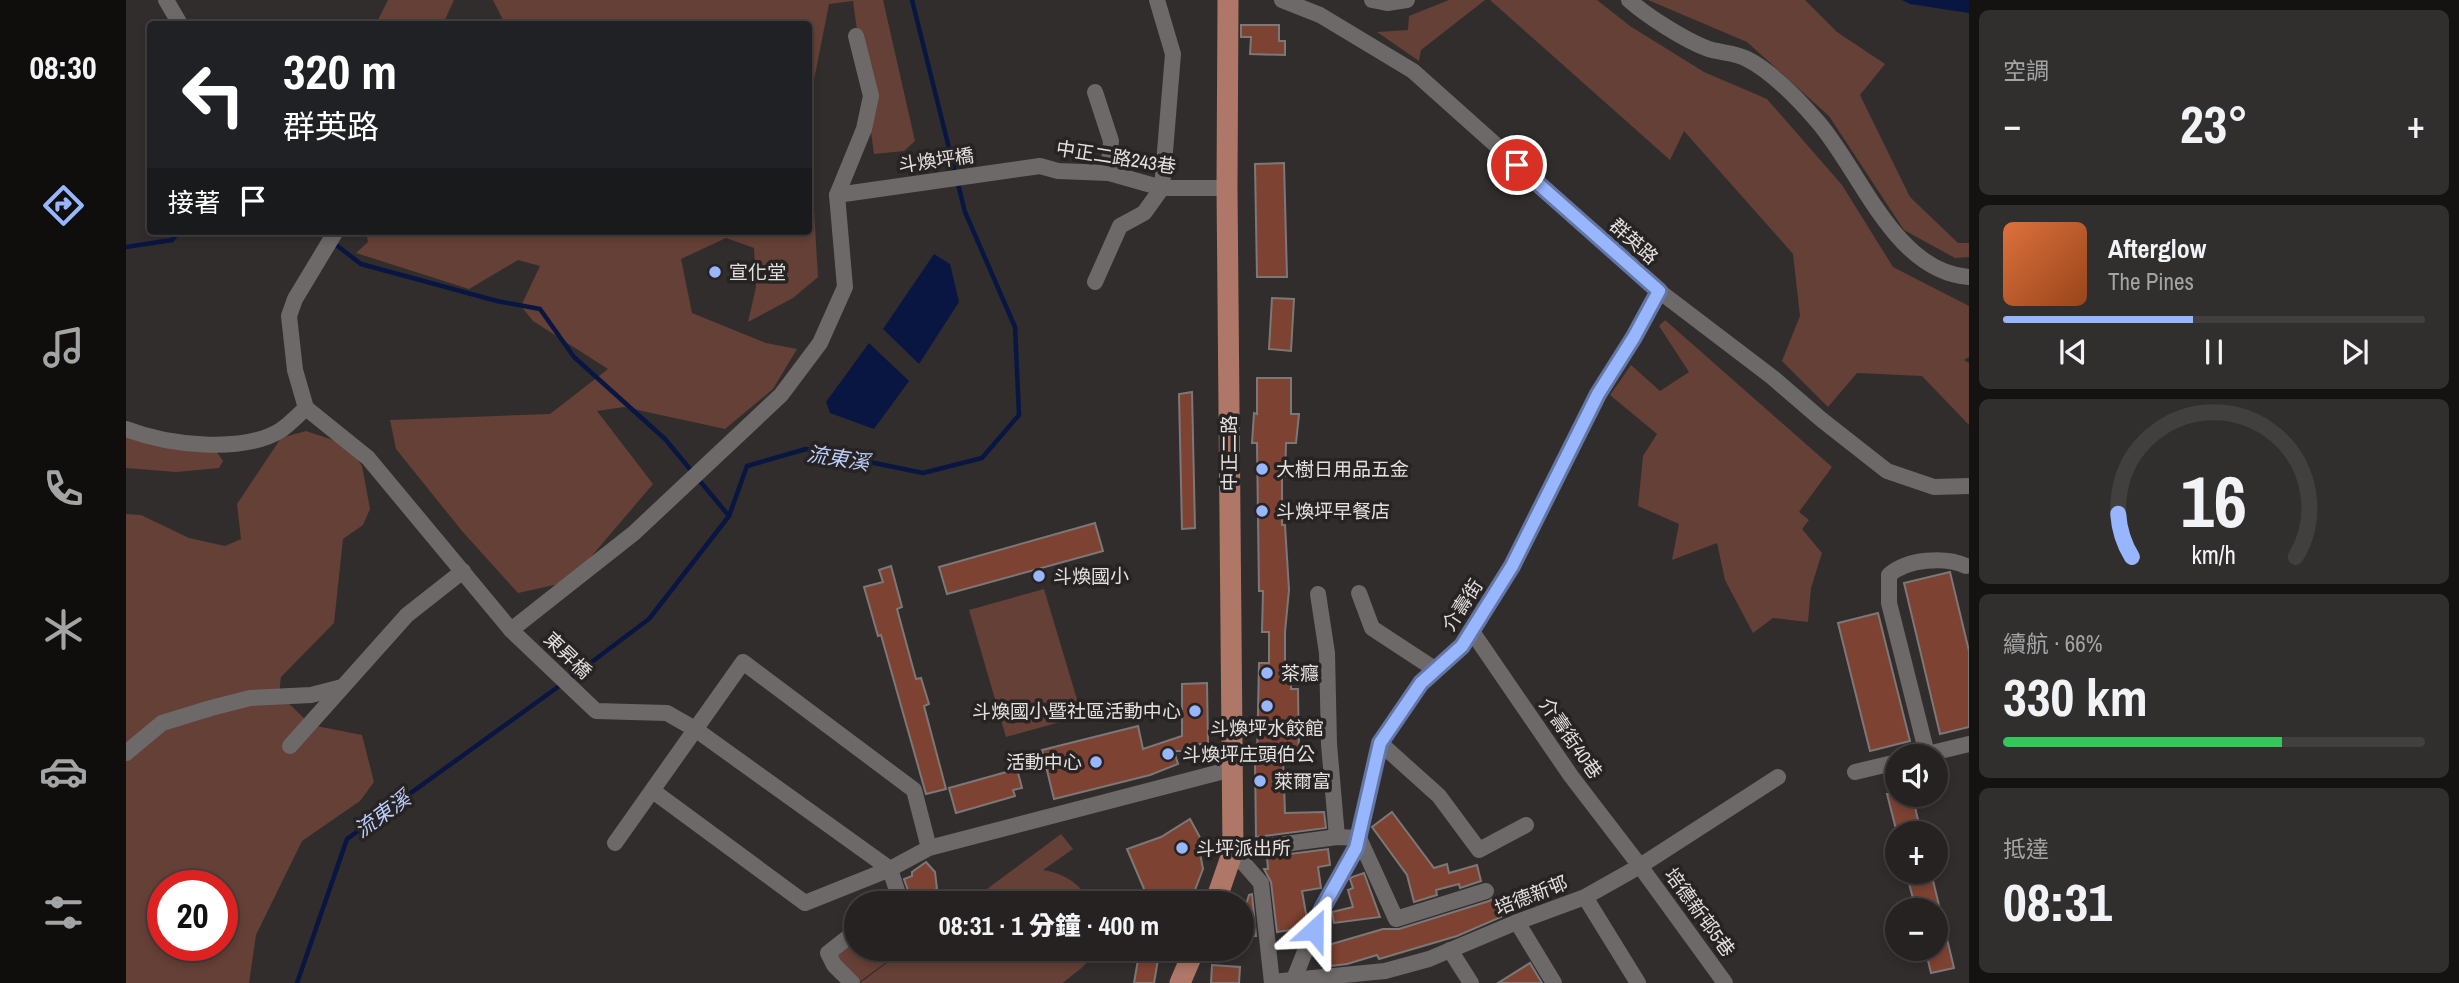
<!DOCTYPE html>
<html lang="zh-TW">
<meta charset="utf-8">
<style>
:root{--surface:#252221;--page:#312f2e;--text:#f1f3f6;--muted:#a3a4a5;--line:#423f3f;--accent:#98b6fd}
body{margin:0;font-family:"Archivo Narrow","Noto Sans TC",sans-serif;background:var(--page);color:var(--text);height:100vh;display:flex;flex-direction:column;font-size:26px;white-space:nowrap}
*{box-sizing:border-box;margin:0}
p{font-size:23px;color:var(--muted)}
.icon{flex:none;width:38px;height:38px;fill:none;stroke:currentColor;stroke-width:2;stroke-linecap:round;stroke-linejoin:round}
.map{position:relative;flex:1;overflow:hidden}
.details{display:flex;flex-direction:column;gap:10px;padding:10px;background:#141312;width:490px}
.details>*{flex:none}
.top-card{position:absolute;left:21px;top:21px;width:665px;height:214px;border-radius:7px;box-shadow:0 4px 10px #0003,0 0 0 2px var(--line);background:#202124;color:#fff;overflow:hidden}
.fabs{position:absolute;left:1759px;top:744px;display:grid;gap:14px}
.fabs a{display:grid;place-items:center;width:63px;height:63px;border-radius:50%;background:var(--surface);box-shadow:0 4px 10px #0003,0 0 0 2px var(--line);font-size:35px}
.speed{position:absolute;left:21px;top:870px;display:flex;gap:14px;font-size:35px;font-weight:700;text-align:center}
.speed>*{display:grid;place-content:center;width:91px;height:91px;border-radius:50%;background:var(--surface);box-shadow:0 4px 10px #0003,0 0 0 2px var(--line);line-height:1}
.speed .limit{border:10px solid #d22;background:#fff;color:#111}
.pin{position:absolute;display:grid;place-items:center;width:60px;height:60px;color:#fff;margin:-30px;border:4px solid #fff;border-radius:50%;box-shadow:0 2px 7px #0007}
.me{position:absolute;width:77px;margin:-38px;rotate:24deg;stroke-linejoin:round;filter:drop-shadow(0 0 5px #0008)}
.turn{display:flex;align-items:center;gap:24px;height:147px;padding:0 21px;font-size:32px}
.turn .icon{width:91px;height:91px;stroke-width:2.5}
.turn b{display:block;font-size:49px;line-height:60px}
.then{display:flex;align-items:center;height:66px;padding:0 21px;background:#0003;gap:14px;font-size:26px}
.big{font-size:52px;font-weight:800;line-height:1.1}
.details .widget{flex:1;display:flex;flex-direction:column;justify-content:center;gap:10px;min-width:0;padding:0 24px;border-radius:10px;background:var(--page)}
.details .dial{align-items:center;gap:0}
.dial svg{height:182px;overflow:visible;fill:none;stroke:var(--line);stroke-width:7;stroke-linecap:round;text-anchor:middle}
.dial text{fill:var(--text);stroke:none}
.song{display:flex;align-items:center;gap:21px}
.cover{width:84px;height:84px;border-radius:10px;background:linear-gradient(135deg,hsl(20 70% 55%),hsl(20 70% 35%))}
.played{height:7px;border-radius:4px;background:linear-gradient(90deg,var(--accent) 45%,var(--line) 45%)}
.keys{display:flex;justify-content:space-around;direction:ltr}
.heat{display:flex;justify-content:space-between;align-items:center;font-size:38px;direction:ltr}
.charge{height:10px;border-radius:5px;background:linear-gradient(90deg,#34c759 66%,var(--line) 0)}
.trip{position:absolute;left:718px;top:891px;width:410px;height:70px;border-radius:35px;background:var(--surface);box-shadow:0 4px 10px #0003,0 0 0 2px var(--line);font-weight:800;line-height:70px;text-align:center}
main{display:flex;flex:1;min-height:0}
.tab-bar{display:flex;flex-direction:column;width:126px;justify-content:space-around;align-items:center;background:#0f0e0d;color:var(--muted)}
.tab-bar .icon{width:49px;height:49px}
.tab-bar .on{color:var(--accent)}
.tab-bar b{font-size:32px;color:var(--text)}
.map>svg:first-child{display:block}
</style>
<main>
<nav class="tab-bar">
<b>08:30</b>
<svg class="icon on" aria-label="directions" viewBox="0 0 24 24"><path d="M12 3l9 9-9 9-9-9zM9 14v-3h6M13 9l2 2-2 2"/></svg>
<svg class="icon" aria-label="music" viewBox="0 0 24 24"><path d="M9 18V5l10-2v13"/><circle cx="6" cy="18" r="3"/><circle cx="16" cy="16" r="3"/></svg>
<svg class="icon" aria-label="phone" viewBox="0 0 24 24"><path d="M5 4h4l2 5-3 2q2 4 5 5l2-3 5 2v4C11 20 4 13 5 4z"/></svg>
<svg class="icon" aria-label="climate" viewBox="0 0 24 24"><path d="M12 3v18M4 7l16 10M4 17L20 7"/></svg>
<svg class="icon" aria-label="car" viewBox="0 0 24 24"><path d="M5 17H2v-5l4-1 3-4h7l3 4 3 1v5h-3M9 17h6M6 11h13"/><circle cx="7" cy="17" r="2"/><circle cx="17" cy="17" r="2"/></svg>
<svg class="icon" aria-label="filters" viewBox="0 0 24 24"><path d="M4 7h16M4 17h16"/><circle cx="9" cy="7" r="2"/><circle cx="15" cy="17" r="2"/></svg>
</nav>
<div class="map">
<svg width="1843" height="983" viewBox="0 0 1843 983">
<rect width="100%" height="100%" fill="#312d2c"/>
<g fill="#654036" fill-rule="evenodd">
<polygon points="262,0 328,0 317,24 250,24"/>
<polygon points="367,0 757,0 789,141 778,151 748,154 727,1 703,4 683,105 682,24 379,24"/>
<polygon points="1323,0 1359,0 1295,50 1293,61 1251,32 1282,30 1283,16"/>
<polygon points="1364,0 1471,0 1504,26 1578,72 1641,99 1716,185 1767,267 1843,306 1843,357 1838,360 1843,363 1843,425 1796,376 1731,373 1702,407 1656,361 1674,316 1667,254 1558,131 1544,160"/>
<polygon points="1522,0 1679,0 1711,32 1759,64 1734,95 1784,197 1832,243 1843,243 1843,257 1829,258 1778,230 1703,116 1621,42"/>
<polygon points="683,126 692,277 667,298 622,322 630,287 628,248 600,238 555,259 566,313 640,343 671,349 647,389 599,429 498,407 471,411 527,484 458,565 437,583 392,593 336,531 270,449 264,420 424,414 482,369 407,321 395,306 414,266 392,260 343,289 230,253 242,242 240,231 682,231"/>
<polygon points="1539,320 1706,467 1673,512 1683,520 1676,529 1696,553 1685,588 1682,622 1647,618 1627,633 1599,580 1591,543 1546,560 1553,524 1512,506 1517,456 1531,434 1484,395 1505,365 1534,391 1563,372 1533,326"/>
<polygon points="0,429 88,448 97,461 93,468 50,472 0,468"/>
<path d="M 180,431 L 222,445 L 236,466 L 244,509 L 237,525 L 217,539 L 208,623 L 155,677 L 153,694 L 185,725 L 236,735 L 248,782 L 234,801 L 176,841 L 130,935 L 123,983 L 0,983 L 0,514 L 15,515 L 63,538 L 99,546 L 115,539 L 111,504 L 155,438 ZM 37,886 L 96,886 L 96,945 L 37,945 Z"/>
<polygon points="918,589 956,716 880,737 843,610"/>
<path d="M 935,834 L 947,849 L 917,870 C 937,873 956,884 964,903 L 842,903 Z"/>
<polygon points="730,942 730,948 778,949 732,983 707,959 710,947"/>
<path d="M 781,948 L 968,948 L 968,949 C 965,964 948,973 937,983 L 734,983 Z"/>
</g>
<g fill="#091642">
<polygon points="1776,0 1843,0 1843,13 1784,4"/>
<polygon points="808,254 824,264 833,302 793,364 757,329"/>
<polygon points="743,343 783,381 748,429 704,413 700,402"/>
</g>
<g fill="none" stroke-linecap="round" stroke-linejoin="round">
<g stroke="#091642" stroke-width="4.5">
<polyline points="192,231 235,264 371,301 414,309 448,357 539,439 603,516"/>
<polyline points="0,247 46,240 53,231"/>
<polyline points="443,679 523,619 603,516 621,466 680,449 797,473 856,458 893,415 889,327 839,212 786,0"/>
<polyline points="171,983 221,839 436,684"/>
</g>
</g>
<g fill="#7d4232" stroke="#7c7877" stroke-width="2">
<polygon points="1115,25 1153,25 1153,41 1159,41 1159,55 1124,54 1125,37 1115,37"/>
<polygon points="1158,163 1161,277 1131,277 1129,164"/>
<polygon points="1146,298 1168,299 1165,351 1143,349"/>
<polygon points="1131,378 1165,378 1165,414 1173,414 1170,443 1160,443 1159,476 1156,476 1156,525 1159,525 1163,590 1159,632 1159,663 1166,663 1165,689 1172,689 1173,757 1157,758 1159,813 1198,812 1200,828 1130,837 1129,760 1131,760 1133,663 1143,663 1143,632 1136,632 1137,591 1133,591 1131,443 1126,443 1128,413 1131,414"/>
<polygon points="1066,392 1069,528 1056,529 1053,394"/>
<polygon points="969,523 977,551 821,594 813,567"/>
<polygon points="765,566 776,607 771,609 790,679 795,678 803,704 798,706 820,789 800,794 755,635 752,636 738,587 757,582 753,570"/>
<polygon points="1824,572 1843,651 1843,727 1814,734 1778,583"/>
<polygon points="1752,613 1784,741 1744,751 1712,623"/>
<polygon points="1081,683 1082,744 1072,744 1073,751 1048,751 1052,764 1024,775 928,799 916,750 1012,726 1017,749 1056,736 1056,684"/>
<polygon points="891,769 896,788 887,790 889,796 830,813 823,788"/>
<polygon points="1761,794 1786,794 1795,833 1771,833"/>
<polygon points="1266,812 1308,868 1321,864 1323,873 1351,865 1355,881 1334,888 1333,884 1310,890 1311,895 1288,902 1281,875 1246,827"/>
<polygon points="1064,819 1078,845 1073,848 1077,869 1064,903 1024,903 1001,849 1035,837"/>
<polygon points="1202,849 1204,865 1192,867 1195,888 1176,891 1181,919 1177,928 1151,932 1145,882 1138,869 1142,869 1141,857"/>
<polygon points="800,862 809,872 811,889 790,898 788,895 784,896 778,879 786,876 786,872"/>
<polygon points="1780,872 1805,872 1828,968 1805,973 1799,948 1810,948 1810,910 1790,910"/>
<polygon points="1238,873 1254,917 1208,923 1206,912 1227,907 1222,890 1227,888 1224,879 1226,877"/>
<polygon points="1126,894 1130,936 1115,937 1115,921 1123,895"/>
<polygon points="1369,897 1375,917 1331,936 1253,959 1251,955 1221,964 1205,966 1199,946 1257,929 1273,929 1363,901"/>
<polygon points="1014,948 1034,948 1028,983 1008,983"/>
<polygon points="1404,963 1416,983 1372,983"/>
<polygon points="1086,965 1114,967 1113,983 1085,983"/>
</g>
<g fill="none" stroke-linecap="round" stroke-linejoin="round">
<g stroke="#6d6968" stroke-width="16">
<polyline points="40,0 54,24"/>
<polyline points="1156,0 1194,15 1287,71 1533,291 1646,377 1696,420 1761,471 1808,487 1843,486"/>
<polyline points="1246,0 1261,3 1281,0"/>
<path d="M 1503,0 C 1521,16 1557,39 1580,48 C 1592,53 1609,52 1621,59 C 1647,72 1673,100 1692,122 C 1735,172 1769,272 1843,277"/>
<polyline points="969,92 985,141 982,173"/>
<polyline points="711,195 914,166 932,171 983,173 1036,188 1101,188"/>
<polyline points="210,231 169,299 163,316 169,370 180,408 242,458 385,630 470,711 541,713 569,729 764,869 775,903"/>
<polyline points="969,282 994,226 1018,213 1036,188 1047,54 1031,0"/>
<path d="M 0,429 C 41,445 117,454 155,430 C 164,424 172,415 180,408"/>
<polyline points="1233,593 1246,628 1310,670"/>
<polyline points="1192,594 1201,653 1203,744 1211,837"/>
<polyline points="385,630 508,533 655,395 694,343 719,287 711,195 738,129 745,96 730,36"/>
<polyline points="1345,630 1445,776 1514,866 1599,983"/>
<polyline points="1254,743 1313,796 1353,850 1400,825"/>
<polyline points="164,746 281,615 337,571"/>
<polyline points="0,753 36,723 85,708 124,698 185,695 216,687"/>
<path d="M 1801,754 L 1763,603 L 1763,575 C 1781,559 1819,556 1840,566"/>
<polyline points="1793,756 1843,744"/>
<polyline points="1729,772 1771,762"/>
<polyline points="527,791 679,903 764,869 803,848 1106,769"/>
<polyline points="489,843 617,662 788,790 803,848"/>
<polyline points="1107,851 1211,837 1233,838 1270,919 1360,891"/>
<polyline points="1107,851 1135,883 1146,983"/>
<polyline points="1459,897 1512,983"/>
<polyline points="1391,922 1428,983"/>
<polyline points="1324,950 1345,983"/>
<polyline points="1146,982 1259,971 1303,959 1391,922 1459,897 1514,866 1652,777"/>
<polyline points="726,983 708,965 702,953 730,931"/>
<polyline points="1170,983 1168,979 1196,909 1230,848 1254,743 1295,683 1336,646 1386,566 1473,394 1508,337 1533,291"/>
</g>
<g stroke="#ae7767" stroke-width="21">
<polyline points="1089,903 1107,851 1101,188 1102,0"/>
<polyline points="1054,983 1069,948"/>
</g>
</g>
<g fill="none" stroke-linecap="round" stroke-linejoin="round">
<defs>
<polyline id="route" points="1188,930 1196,909 1230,848 1254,743 1295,683 1336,646 1386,566 1472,394 1508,337 1533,291 1391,165"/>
</defs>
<use href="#route" stroke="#6376a4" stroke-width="18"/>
<use href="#route" stroke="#98b6fd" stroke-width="12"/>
</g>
<g fill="#98b6fd" stroke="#272322" stroke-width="2.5">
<circle cx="589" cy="272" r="7"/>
<circle cx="1136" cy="469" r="7"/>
<circle cx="1136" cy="511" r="7"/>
<circle cx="913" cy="576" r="7"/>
<circle cx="1141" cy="673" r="7"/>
<circle cx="1141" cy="706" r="7"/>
<circle cx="1069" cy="711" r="7"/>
<circle cx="1042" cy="754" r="7"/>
<circle cx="970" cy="762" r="7"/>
<circle cx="1134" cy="781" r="7"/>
<circle cx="1056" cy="848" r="7"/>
</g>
<g text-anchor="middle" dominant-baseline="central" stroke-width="7" stroke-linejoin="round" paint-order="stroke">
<g font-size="19" fill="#e3e0e0" stroke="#272322">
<text transform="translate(990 157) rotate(9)">中正二路243巷</text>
<text transform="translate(810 160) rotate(-8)">斗煥坪橋</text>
<text transform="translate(1508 241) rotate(42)">群英路</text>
<text transform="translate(1103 453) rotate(-90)">中正二路</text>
<text transform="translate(1336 605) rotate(-57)">介壽街</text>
<text transform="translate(442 655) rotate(44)">東昇橋</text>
<text transform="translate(1445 738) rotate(55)">介壽街40巷</text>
<text transform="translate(1405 895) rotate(-21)">培德新邨</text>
<text transform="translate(1574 912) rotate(54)">培德新邨5巷</text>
</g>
<g font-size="19" fill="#e3e0e0" stroke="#272322" text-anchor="start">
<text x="603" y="272">宣化堂</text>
<text x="1150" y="469">大樹日用品五金</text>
<text x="1150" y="511">斗煥坪早餐店</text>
<text x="927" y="576">斗煥國小</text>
<text x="1155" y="673">茶癮</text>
<text x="1055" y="711" text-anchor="end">斗煥國小暨社區活動中心</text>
<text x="1141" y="728" text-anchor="middle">斗煥坪水餃館</text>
<text x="1056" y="754">斗煥坪庄頭伯公</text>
<text x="956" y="762" text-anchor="end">活動中心</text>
<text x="1148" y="781">萊爾富</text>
<text x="1070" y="848">斗坪派出所</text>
</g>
<g font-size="21" font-style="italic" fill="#bbcffe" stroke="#272322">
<text transform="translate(712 458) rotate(9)">流東溪</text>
<text transform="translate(256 814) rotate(-36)">流東溪</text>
</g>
</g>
</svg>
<div class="fabs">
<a><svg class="icon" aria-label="sound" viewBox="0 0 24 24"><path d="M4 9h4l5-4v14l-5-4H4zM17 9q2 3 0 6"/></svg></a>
<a>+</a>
<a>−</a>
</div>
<div class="speed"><div class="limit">20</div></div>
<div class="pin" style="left:1391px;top:165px;background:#d93025"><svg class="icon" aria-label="arrive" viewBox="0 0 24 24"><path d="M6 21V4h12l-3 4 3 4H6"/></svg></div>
<svg class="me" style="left:1188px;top:930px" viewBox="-20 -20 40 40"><path d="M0-17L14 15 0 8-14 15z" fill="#98b6fd" stroke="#fff" stroke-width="4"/></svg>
<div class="trip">08:31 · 1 分鐘 · 400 m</div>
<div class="top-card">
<div class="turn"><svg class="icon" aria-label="left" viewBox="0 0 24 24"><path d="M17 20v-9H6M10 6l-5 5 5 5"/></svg><div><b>320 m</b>群英路</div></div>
<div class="then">接著<svg class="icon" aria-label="arrive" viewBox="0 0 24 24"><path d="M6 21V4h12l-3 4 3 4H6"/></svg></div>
</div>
</div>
<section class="details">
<div class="widget"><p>空調</p>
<div class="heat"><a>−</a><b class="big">23°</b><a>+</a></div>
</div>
<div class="widget">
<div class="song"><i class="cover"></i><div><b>Afterglow</b><p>The Pines</p></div></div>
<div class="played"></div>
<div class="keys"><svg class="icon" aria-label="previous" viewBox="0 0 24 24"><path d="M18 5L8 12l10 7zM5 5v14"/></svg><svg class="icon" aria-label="pause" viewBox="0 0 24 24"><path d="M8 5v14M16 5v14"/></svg><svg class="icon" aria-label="next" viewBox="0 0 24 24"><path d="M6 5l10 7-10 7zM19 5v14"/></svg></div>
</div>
<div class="widget dial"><svg viewBox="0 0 100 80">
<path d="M14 69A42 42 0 1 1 86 69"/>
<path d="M14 69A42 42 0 0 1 8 50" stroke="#98b6fd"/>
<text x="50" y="56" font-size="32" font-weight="700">16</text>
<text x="50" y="72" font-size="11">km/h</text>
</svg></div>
<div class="widget"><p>續航 · 66%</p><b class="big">330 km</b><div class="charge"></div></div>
<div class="widget"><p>抵達</p><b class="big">08:31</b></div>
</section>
</main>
